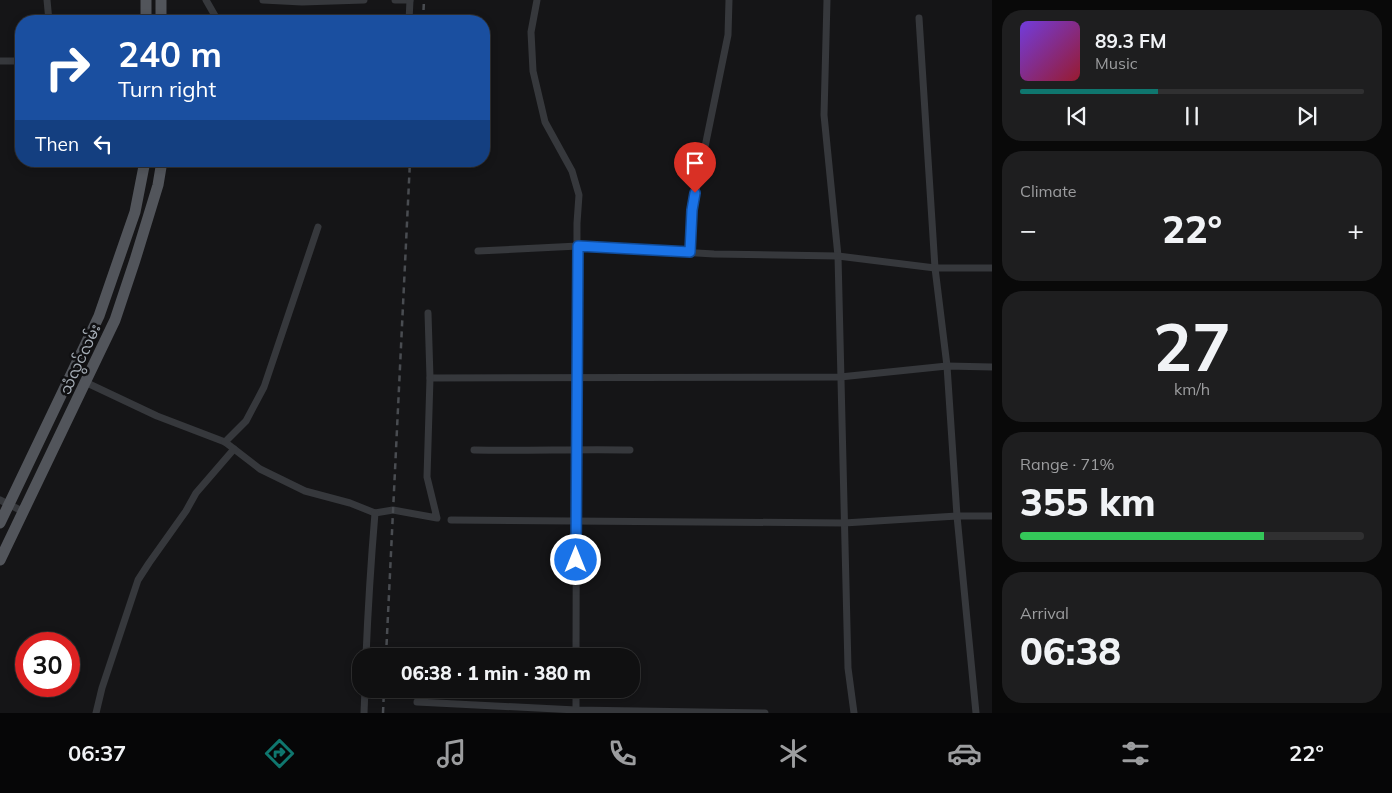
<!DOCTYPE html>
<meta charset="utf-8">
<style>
:root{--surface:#101011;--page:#1e1e1f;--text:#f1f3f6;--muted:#9c9d9f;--line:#303031;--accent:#0f766e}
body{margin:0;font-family:Mulish,"Noto Sans Myanmar",sans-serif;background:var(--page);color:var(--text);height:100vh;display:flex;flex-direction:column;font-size:19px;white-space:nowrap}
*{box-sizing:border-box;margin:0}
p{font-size:16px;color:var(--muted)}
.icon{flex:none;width:28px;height:28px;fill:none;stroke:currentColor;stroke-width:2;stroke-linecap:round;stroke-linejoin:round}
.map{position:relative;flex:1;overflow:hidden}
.sheet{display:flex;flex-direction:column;gap:10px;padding:10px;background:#090909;width:400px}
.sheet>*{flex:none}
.guide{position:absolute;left:15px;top:15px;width:475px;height:152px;border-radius:20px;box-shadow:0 2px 8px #0003,0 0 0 1px var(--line);background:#1a4fa0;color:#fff;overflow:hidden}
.speed{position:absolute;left:15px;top:632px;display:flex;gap:10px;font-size:25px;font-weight:700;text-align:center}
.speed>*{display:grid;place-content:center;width:65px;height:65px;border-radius:50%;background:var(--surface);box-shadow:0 2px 8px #0003,0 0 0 1px var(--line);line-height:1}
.speed .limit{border:8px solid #d22;background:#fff;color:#111}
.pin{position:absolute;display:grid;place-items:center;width:42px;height:42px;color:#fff;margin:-51px -21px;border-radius:50% 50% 50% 0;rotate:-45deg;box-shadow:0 0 5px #0007}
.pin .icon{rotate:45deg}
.me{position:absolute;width:55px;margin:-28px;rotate:0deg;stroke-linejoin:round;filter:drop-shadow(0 0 4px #0008)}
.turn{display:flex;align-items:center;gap:18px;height:105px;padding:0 20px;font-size:22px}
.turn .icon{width:65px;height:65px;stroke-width:2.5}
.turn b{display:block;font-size:35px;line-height:42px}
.then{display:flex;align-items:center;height:48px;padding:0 20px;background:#0003;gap:10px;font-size:19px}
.big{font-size:38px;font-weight:800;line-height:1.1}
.sheet .tile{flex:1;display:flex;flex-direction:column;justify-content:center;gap:8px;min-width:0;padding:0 18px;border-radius:20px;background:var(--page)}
.sheet .dial{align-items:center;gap:0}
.dial b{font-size:65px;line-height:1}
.song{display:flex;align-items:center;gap:15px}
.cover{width:60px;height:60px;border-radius:8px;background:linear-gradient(135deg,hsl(260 70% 55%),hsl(350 70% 35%))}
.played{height:5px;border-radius:2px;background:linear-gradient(90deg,var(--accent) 40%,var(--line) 40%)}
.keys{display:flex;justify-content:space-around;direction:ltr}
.heat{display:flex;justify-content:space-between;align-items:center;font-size:28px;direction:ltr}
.charge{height:8px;border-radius:4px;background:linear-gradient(90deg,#34c759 71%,var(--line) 0)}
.trip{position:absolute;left:352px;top:648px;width:288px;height:50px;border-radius:20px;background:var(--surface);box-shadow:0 2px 8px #0003,0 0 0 1px var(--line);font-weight:800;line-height:50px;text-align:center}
.menu{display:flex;height:80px;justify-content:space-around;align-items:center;background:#060607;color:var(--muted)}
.menu .icon{width:35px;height:35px}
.menu .selected{color:var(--accent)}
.menu b{font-size:22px;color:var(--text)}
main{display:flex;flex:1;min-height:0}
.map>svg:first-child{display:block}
</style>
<main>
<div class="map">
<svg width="992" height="713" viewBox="0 0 992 713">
<rect width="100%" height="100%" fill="#151517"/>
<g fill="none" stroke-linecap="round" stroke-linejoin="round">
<g stroke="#36383c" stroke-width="7">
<polyline points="47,0 49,21"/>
<polyline points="206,0 218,21"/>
<polyline points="263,0 302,2 364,0"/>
<polyline points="395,0 410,0"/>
<polyline points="537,0 531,32 533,71 545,122 572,171 579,195 577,223 576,656"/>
<polyline points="827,0 824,115 838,256 848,668 854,713"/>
<polyline points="919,18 935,268 947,366 957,516 976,713"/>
<polyline points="409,21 410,0"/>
<polyline points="0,61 21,61"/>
<polyline points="478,251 578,246 714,254 838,256 935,268 992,268"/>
<polyline points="690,252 692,210 728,35 729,0"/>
<polyline points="430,378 840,377 947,366 992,367"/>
<polyline points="85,382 157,416 225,442 260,469 305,491 350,503 375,513 393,510 437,518 427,477 430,378 428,313"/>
<polyline points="225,442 246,421 264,387 318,227"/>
<path d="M 474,450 C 526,451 578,449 630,450"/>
<polyline points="0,500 24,512"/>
<polyline points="451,520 844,523 957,516 992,516"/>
<path d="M 366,656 C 368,608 371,561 375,513"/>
<polyline points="576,689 576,713"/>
<polyline points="417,702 576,710 765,713"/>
<polyline points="96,713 102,688 138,580 149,563 186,511 196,493 234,449"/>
<polyline points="364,713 365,689"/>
</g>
<g stroke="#52555b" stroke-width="11">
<polyline points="146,0 146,21"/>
<polyline points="161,0 161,21"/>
<polyline points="0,523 99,316 135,212 145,161"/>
<polyline points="0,560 115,320 135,260 158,185 162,161"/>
</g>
<g stroke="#494c51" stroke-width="2.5" stroke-dasharray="6 5" stroke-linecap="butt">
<polyline points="423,21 424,0"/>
<polyline points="386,656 410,161"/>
<polyline points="383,713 384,689"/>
</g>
</g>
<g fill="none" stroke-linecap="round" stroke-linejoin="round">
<defs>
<polyline id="route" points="576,560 578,246 690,252 692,210 695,193"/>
</defs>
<use href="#route" stroke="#114b97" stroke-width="12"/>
<use href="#route" stroke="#1a73e8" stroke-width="9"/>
</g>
<g text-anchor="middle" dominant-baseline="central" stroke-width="5" stroke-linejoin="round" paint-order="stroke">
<g font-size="15" fill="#a6aeb7" stroke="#101012">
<text transform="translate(80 359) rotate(-65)">သံလွင်လမ်း</text>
</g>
</g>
</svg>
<div class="speed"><div class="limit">30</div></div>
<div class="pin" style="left:695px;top:193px;background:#d93025"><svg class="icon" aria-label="arrive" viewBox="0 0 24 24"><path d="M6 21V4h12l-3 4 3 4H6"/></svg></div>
<svg class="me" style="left:576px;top:560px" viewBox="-20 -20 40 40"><circle r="17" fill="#1a73e8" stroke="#fff" stroke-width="3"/><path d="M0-11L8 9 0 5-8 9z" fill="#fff"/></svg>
<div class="trip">06:38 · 1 min · 380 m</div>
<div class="guide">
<div class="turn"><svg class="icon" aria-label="right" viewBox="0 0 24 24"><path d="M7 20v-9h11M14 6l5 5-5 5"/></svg><div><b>240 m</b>Turn right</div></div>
<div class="then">Then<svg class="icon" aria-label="left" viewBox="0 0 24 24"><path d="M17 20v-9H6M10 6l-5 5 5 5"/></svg></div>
</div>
</div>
<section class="sheet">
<div class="tile">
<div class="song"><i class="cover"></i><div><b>89.3 FM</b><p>Music</p></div></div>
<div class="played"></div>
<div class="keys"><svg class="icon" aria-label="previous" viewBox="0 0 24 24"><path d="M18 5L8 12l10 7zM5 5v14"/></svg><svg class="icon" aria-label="pause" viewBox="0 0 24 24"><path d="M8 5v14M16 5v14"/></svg><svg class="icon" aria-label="next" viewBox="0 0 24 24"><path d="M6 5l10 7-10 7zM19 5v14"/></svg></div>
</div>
<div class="tile"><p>Climate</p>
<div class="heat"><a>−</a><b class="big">22°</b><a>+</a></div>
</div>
<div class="tile dial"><b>27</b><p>km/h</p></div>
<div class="tile"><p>Range · 71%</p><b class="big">355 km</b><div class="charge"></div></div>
<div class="tile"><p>Arrival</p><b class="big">06:38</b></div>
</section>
</main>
<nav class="menu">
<b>06:37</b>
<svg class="icon selected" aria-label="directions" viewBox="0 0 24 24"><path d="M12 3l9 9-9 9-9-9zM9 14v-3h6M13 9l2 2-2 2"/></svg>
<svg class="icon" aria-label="music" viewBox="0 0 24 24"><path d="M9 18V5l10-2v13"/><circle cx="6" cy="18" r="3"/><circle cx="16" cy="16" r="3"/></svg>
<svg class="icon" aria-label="phone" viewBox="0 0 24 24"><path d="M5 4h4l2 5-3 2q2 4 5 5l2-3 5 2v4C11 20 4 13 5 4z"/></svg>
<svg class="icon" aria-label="climate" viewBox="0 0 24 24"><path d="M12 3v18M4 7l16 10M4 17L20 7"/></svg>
<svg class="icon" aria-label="car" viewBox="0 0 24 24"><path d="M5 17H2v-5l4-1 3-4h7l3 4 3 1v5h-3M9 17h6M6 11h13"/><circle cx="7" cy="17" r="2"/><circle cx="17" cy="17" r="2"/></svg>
<svg class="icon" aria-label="filters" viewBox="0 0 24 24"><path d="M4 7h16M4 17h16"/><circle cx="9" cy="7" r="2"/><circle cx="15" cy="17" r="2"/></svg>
<b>22°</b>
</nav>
